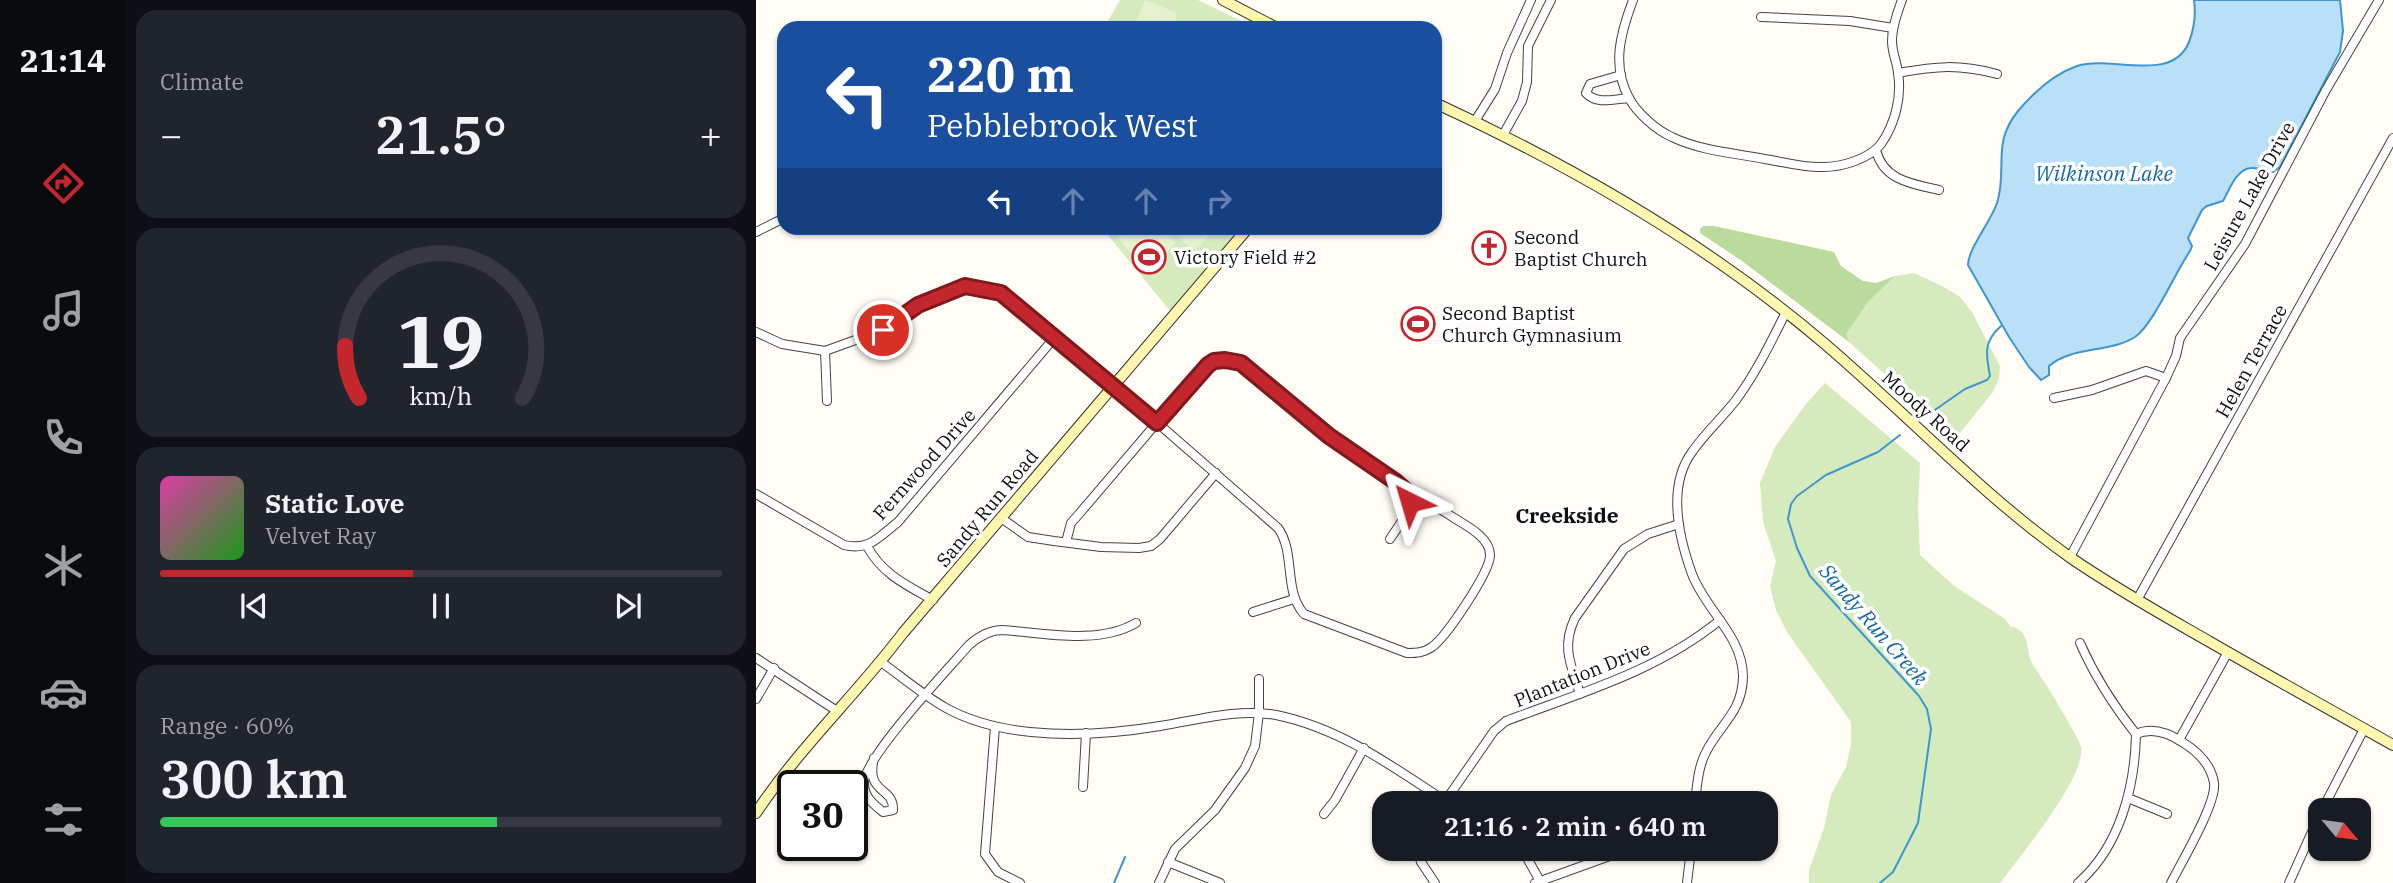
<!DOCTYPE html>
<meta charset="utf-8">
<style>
:root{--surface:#171b24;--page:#20242c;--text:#f1f3f6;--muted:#9ea1a6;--line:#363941;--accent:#c4262e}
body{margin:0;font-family:"IBM Plex Serif",serif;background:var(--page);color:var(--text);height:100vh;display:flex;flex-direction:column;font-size:26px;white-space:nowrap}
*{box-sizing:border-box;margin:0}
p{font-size:23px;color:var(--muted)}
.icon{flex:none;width:38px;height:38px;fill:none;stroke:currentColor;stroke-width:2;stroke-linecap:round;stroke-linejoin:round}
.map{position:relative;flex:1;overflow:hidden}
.panel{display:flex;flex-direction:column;gap:10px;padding:10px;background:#0d0f14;width:630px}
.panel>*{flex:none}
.top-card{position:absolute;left:21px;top:21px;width:665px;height:214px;border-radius:21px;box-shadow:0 2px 5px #0004;background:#1a4fa0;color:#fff;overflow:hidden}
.needle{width:46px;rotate:119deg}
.tools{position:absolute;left:1552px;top:798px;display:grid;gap:14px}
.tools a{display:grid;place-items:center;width:63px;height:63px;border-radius:14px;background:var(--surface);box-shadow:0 2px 5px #0004;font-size:35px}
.speed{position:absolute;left:21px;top:770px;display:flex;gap:14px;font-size:35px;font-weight:700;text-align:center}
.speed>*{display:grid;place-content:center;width:91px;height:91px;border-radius:50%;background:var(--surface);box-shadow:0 2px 5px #0004;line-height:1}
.speed .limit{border:4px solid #111;border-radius:10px;background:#fff;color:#111}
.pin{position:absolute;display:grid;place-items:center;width:60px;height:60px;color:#fff;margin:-30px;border:4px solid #fff;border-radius:50%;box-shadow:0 2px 7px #0007}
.me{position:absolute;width:77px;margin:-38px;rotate:320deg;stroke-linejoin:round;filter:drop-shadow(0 0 5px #0008)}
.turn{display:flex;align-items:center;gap:24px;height:147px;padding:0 35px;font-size:32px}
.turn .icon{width:91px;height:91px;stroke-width:2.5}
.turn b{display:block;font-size:49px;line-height:60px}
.lanes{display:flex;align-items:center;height:66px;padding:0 35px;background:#0003;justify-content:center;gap:35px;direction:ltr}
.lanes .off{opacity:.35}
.big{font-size:52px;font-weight:600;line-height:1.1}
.panel .card{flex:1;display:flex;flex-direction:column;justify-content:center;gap:10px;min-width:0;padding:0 24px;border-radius:21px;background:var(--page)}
.panel .dial{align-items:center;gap:0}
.dial svg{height:182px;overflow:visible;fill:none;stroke:var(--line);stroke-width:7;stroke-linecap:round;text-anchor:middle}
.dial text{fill:var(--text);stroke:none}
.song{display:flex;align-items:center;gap:21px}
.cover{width:84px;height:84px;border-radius:10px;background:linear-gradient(135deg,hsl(320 70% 55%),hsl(120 70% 35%))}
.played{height:7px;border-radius:4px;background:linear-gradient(90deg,var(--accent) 45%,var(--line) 45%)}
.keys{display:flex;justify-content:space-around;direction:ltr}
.heat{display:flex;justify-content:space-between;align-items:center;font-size:38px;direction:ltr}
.charge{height:10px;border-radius:5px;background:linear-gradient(90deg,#34c759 60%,var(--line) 0)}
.trip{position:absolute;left:616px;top:791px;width:406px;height:70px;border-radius:21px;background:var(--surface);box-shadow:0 2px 5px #0004;font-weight:600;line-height:70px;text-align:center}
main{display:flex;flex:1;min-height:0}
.tab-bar{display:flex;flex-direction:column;width:126px;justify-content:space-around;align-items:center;background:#090b0e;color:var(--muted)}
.tab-bar .icon{width:49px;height:49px}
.tab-bar .on{color:var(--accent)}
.tab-bar b{font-size:32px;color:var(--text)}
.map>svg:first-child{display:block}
</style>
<main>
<nav class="tab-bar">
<b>21:14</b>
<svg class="icon on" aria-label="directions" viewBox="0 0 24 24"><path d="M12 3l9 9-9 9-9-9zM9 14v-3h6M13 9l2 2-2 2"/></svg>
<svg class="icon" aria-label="music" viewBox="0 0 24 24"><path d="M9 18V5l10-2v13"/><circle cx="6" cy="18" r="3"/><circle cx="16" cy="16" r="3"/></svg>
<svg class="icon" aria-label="phone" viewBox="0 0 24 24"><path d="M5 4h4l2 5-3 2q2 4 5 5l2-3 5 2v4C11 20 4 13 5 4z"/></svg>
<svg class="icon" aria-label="climate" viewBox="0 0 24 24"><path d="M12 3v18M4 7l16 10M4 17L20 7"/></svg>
<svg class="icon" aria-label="car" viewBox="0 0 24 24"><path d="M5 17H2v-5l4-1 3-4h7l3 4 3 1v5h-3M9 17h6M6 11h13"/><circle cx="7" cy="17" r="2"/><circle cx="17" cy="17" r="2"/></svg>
<svg class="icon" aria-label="filters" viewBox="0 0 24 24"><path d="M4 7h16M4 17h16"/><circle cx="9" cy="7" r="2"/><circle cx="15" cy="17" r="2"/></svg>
</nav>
<section class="panel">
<div class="card"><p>Climate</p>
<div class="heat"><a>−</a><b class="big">21.5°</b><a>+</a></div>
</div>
<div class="card dial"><svg viewBox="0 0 100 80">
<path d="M14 69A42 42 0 1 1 86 69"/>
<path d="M14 69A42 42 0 0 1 8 46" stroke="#c4262e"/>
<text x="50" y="56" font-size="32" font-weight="700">19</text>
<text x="50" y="72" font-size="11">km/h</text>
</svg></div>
<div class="card">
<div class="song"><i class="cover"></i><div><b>Static Love</b><p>Velvet Ray</p></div></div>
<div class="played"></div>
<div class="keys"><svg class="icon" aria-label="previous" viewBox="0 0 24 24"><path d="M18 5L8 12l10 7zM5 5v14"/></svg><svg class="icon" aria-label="pause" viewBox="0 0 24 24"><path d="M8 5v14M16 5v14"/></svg><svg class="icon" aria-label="next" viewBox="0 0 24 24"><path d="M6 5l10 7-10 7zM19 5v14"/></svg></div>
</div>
<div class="card"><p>Range · 60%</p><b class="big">300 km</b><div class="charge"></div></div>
</section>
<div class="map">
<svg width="1637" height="883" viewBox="0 0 1637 883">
<rect width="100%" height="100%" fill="#fffdf5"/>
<g fill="#d5ebbd">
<polygon points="364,0 442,0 500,28 348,28"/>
<polygon points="346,228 486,228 415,312"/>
<polygon points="1158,273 1186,286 1204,297 1216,312 1244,366 1243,379 1236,393 1200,438 1093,342 1089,334 1112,302 1139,276"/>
<path d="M 1069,383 L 1164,463 L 1162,508 L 1164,555 L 1197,585 L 1249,619 L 1254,626 C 1278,632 1267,653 1279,668 C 1286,677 1324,739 1325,747 C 1330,778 1263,857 1244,883 L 1053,883 L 1053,870 L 1068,828 L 1075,795 L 1090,767 L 1095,744 L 1095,722 L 1031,632 L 1020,610 L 1014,586 L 1020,561 L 1007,522 L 1004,483 L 1019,447 L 1050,404 Z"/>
</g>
<polygon fill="#b9dc9c" points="947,226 958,226 1078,252 1085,266 1107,281 1120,283 1139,276 1112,302 1090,334 1093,342 986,261 944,233 944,229"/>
<g fill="#e6f2cf">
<polygon points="389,0 419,12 421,18 416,28 382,28 381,20"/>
<polygon points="376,228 410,228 419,243 396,270 390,271 362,238"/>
<polygon points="419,228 460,228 440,250 427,242"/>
</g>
<path fill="#b9e0f7" stroke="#3f96cf" stroke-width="2" d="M 1438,0 L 1584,0 L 1587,31 L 1584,52 L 1524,167 L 1517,172 C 1510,171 1502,167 1495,168 C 1480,169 1473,191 1467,201 L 1451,206 L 1446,210 L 1432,238 L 1436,246 L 1434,251 C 1420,271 1397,325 1379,337 C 1354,353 1316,346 1293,366 L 1293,375 L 1285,380 L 1273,367 L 1253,337 L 1212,265 C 1212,249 1235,221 1241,203 C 1252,169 1235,144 1262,111 C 1278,92 1298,74 1321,66 C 1356,55 1416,84 1433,42 C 1438,29 1440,14 1438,0 Z"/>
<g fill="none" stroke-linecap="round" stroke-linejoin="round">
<g stroke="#3f96cf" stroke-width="2">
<path d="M 1173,414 L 1209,389 L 1231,380 L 1234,376 C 1230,354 1227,342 1245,326"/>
<polyline points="358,883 369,857"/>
<polyline points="1124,883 1137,872 1162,823 1175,729 1171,709 1163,696 1054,576 1041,548 1032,519 1035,504 1041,496 1070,475 1122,452 1144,435"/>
</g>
<defs>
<g id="street">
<path d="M 877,0 C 865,32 855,65 873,98 C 881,113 900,130 916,137 C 945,151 978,153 1009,159 C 1028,162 1048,168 1067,167 C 1086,167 1113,159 1125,144 C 1139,124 1146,97 1142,73 C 1141,62 1136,53 1136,41 C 1136,27 1141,13 1146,0"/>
<polyline points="1005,17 1094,21 1137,28"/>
<path d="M 1142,73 C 1181,66 1202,64 1241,74"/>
<path d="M 865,75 L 834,84 L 830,93 C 841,105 858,99 873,98"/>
<polyline points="719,121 739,89 751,53 775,0"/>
<polyline points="747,135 766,101 771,82 772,46 795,0"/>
<path d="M 1120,150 C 1127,180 1156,184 1183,190"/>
<polyline points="0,232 28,218"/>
<path d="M 0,332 L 26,344 L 69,351 L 127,330 L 162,305 L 186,293 L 209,286 L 245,293 L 359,386 L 522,528 C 540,553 527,590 548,614 L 651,653 C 661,653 667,653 676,647 C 691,636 733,573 734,556 C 735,538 711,526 698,518 C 684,509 671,499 654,502"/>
<polyline points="69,351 71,401"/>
<polyline points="1298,398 1336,390 1390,371 1410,378"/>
<path d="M 0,494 L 88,545 C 113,551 123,537 142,522 L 299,337"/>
<polyline points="245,518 272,537 298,541 345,547 383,548 395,546 404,539 460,473"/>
<polyline points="634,539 648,518 654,502"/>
<path d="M 310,542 L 315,523 L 323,514 L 445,371 C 458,360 469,358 485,363 L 573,436 L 640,482 L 649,490 L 654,502"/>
<path d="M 111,546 C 126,574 150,585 177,600"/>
<polyline points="1314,557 1410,378 1420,356 1424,338 1489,244 1570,90 1623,0"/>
<polyline points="1381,600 1637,138"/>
<polyline points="497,612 538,599"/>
<polyline points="0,658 81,711"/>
<path d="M 125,662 C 146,677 167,695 190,708 C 250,741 338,737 404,726 C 442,720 481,708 520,715 C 584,728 636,766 689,801"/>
<path d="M 824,694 C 815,665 805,647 819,618 L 868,549 L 892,534 L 923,524"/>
<polyline points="0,699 18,668"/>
<polyline points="239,727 229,854 242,872 264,883"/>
<path d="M 1380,734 C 1396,727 1411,732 1426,742 C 1441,751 1455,764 1458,783 C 1461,803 1425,863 1415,883"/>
<polyline points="1423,740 1472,652"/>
<path d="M 118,758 C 109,795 138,786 137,810 L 127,812 C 117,804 107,796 108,782 C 110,756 192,669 213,645 C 223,636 233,630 247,630 C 289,633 342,645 380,623"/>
<polyline points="327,787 330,733"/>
<polyline points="1372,798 1411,814"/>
<path d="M 688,803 L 738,731 L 750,721 C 824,693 902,671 964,620"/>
<path d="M 939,803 C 941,786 942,767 950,752 C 964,724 986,713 987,677 C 987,636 950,611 936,574 C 923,538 911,486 936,452 C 949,433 966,418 980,400 C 1000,373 1015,342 1030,312"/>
<polyline points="1566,810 1608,729"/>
<polyline points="568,814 579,800 608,748"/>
<polyline points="661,849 665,862 679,883"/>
<polyline points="766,849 784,881"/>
<polyline points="412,862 464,883"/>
<polyline points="403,883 419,849 459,810 489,768 499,746 503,713 503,679"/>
<polyline points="779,883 862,853 880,850 935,856"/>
<polyline points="931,883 935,849"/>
<path d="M 1322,883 C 1364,847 1379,786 1380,734 C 1357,705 1339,677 1324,643"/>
<polyline points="1533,883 1564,814"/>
</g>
<g id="secondary">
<polyline points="467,0 521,28"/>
<path d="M 679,103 C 818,167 952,244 1069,344 C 1151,414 1227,496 1315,558 C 1360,589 1407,615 1454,642 C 1515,677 1576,711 1637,745"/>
<path d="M 0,813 C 43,748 100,695 147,633 L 492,228"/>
</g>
</defs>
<use href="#street" stroke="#444" stroke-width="10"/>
<use href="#secondary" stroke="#333" stroke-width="12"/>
<use href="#street" stroke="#fff" stroke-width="8"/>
<use href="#secondary" stroke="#fff6b0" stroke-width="10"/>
</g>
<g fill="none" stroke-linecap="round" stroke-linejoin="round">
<defs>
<polyline id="route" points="127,330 162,305 209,286 245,293 401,423 452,365 458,361 469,360 485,363 573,436 640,482 649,490 654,502"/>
</defs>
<use href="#route" stroke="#7f191e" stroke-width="18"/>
<use href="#route" stroke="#c4262e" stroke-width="12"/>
</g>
<defs>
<symbol id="church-ring" viewBox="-11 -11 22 22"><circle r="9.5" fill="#fff" stroke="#c4262e" stroke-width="1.5"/><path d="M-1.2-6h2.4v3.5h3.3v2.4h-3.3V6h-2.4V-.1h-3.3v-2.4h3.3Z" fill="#c4262e"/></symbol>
<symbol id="stadium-ring" viewBox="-11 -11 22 22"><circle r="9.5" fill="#fff" stroke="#c4262e" stroke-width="1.5"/><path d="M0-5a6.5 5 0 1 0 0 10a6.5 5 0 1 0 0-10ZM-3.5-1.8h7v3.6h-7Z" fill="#c4262e"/></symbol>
</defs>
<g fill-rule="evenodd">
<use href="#church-ring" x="714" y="229" width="38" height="38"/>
<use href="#stadium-ring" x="374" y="238" width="38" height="38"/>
<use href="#stadium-ring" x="643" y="305" width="38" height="38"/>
</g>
<g text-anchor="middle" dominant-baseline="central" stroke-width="7" stroke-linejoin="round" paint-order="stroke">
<g font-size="19" fill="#111" stroke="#fff">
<text transform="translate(1493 196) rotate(-61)">Leisure Lake Drive</text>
<text transform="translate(1495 361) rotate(-61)">Helen Terrace</text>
<text transform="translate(1170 411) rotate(42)">Moody Road</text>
<text transform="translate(168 464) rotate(-48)">Fernwood Drive</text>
<text transform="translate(231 508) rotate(-50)">Sandy Run Road</text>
<text transform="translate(826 674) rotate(-22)">Plantation Drive</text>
</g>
<g font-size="19" fill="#111" stroke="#fff" text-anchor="start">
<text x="758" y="237">Second<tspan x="758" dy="22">Baptist Church</tspan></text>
<text x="418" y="257">Victory Field #2</text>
<text x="686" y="313">Second Baptist<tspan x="686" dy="22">Church Gymnasium</tspan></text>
</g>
<g font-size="21" font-style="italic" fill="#1768a6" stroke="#fff">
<text x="1348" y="173">Wilkinson Lake</text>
<text transform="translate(1118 624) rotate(49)">Sandy Run Creek</text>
</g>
<g font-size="21" font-weight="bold" fill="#111" stroke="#fff">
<text x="811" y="515">Creekside</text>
</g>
</g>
</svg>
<div class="tools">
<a><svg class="needle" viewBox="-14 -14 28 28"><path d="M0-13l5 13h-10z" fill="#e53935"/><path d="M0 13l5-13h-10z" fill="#9ea1a6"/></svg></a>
</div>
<div class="speed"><div class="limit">30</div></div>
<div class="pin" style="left:127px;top:330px;background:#d93025"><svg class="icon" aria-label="arrive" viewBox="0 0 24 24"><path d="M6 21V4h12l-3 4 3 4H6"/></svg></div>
<svg class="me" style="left:654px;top:502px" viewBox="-20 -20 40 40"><path d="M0-17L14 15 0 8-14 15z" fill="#c4262e" stroke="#fff" stroke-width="4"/></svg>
<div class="trip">21:16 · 2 min · 640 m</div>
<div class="top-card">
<div class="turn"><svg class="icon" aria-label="left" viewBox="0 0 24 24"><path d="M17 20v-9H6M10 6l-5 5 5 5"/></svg><div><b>220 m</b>Pebblebrook West</div></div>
<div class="lanes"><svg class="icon" aria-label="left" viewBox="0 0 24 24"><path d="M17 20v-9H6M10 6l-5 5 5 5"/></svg><svg class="icon off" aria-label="ahead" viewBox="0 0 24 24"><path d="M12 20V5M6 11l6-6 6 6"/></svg><svg class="icon off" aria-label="ahead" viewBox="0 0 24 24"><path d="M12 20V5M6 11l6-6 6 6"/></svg><svg class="icon off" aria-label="right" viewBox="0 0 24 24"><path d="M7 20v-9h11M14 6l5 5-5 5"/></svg></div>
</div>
</div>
</main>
